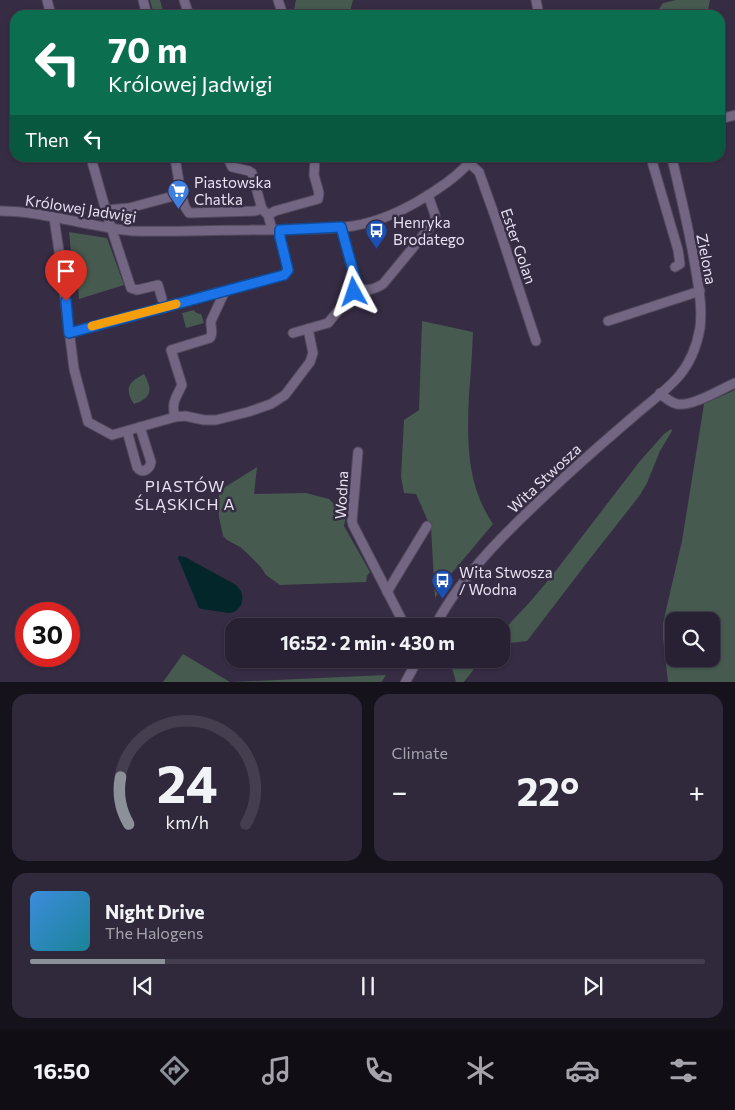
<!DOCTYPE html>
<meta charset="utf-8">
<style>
:root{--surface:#282133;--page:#30293b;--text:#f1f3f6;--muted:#a5a3ac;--line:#443e4e;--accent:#8c9099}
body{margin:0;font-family:Commissioner,sans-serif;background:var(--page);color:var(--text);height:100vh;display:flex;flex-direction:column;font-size:19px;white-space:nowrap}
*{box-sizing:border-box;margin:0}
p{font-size:16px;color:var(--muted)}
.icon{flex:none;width:28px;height:28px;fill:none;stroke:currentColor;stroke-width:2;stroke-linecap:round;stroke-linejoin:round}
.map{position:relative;height:682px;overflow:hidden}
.sheet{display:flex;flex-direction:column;gap:12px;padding:12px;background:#16121c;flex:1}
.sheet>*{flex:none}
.hud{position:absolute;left:10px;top:10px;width:715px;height:152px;border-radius:15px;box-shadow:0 1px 4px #0004,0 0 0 1px var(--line);background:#0b6e4f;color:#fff;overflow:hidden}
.tools{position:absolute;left:665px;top:612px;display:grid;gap:10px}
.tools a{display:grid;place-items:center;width:55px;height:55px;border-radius:10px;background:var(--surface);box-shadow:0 1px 4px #0004,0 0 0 1px var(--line);font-size:25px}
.speed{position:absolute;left:15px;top:602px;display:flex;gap:10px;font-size:25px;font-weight:700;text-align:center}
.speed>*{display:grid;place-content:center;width:65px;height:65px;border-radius:50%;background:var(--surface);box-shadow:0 1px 4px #0004,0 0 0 1px var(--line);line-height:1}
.speed .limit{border:8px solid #d22;background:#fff;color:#111}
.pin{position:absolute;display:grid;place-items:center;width:42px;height:42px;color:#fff;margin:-51px -21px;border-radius:50% 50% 50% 0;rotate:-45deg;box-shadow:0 0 5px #0007}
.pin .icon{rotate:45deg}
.me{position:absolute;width:55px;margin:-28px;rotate:355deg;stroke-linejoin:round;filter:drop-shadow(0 0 4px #0008)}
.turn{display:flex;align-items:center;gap:18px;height:105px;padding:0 15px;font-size:22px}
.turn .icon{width:65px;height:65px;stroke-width:2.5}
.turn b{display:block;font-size:35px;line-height:42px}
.then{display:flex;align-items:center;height:48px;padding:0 15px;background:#0003;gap:10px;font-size:19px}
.big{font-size:38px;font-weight:700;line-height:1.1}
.sheet .widget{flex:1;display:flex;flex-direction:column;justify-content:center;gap:8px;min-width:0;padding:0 18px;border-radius:15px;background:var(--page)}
.sheet .dial{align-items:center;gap:0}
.dial svg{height:130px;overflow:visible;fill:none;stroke:var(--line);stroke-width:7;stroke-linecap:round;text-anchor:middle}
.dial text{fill:var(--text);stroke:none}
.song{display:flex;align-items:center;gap:15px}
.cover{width:60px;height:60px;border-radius:8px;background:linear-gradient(135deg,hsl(210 70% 55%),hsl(190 70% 35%))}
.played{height:5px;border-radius:2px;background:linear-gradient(90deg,var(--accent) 20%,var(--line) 20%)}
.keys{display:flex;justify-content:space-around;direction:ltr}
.heat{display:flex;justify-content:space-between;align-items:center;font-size:28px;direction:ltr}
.sheet .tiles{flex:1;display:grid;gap:12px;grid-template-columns:1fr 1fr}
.widget:last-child{grid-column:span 2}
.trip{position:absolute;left:225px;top:618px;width:285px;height:50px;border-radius:15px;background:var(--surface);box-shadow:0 1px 4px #0004,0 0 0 1px var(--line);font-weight:700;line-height:50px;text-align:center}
.dock{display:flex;height:80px;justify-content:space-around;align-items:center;background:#100d14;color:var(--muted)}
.dock .icon{width:35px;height:35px}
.dock .on{color:var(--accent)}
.dock b{font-size:22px;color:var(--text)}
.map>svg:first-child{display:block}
</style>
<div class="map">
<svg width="735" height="683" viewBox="0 0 735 683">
<rect width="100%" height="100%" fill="#362c44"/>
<g fill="#465a4f" fill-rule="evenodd">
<polygon points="150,0 160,0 164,15 154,15"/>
<polygon points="296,0 353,0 349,15 293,15"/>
<polygon points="676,0 710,0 707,15 655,15 663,3"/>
<polygon points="69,232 107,238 124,285 79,299 77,272 71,252"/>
<polygon points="194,310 195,312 199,314 201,314 204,323 186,328 182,313"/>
<path d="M 422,321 L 473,332 C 472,353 471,373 469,394 C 467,440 466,484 493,524 L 446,580 L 435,598 L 431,528 L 416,494 L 404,493 L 401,477 L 404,420 L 419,410 Z"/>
<path d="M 144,374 C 153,390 152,398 134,404 C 132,401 129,396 129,392 C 127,383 137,378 144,374 Z"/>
<path d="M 735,390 L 735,682 L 668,682 L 663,638 L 663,623 L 682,541 L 704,404 ZM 711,621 L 711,659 L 674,659 L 674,621 Z"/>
<polygon points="671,429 672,431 660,451 647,483 640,495 589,560 527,641 501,644 501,637 511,622 529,603 551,577 640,461 664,434"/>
<polygon points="257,467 254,494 306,493 329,499 346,516 344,526 370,572 367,576 366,582 280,585 266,575 260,566 247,553 240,547 227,540 223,536 219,517 218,503 219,495 222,489"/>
<polygon points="183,654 230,682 386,675 381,683 163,682"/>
<path d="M 446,659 L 482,659 L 463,683 L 456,682 C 454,674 452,666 446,659 Z"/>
</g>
<path fill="#022629" d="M 179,556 L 185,557 L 236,585 C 237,586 240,590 241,591 C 245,601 240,612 229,613 L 202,609 L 199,608 L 178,558 Z"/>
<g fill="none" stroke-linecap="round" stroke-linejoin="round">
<defs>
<g id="minor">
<polyline points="47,0 51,15"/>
<polyline points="143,0 147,15"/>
<polyline points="184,0 189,15"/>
<polyline points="278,0 283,15"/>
<polyline points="536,0 539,15"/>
<polyline points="720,119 735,115"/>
<polyline points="91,158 108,218 131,288 137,290 158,285 162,299"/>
<polyline points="175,158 181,194"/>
<polyline points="228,158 232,167 249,171 252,173 262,209 268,215 272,229"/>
<polyline points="651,158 678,250 680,264 675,267"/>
<polyline points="469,163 479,172 498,225 536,341"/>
<polyline points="106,210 129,208 181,194 185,207 189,213 255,211 262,209"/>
<path d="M 0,211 C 44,211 88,227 132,231 C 172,232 211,230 250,230 C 284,229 319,231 353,226 C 383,221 411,207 436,190 C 450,181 463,171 473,158"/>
<polyline points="268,215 275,211 318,199 319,193 314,175 315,158"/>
<polyline points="54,218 59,251 74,369 88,422 112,435 175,417 185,416 204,420 216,420 248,412 271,404 285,395 310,362 313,353 308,329"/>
<path d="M 359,288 C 367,292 375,289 383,284 L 435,221 L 435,215 L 428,195"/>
<polyline points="608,321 700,291"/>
<polyline points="69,333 284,275 288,270 280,237 280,230"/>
<polyline points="293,333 328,323 354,292 359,288 357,285 341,227"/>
<path d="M 660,393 C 665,398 670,402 677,404 C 692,407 721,389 735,383"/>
<path d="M 175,417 C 171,402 176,398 182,385 L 171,350 L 210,338 C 214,332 210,327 211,321 L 225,291"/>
<path d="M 127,431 L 137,467 C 142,475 150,469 151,462 L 140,427"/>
<polyline points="358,452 352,521 353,525 405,626"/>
<polyline points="387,592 427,526"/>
<path d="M 435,626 C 463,573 508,530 552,489 C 578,464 606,440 634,416 C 649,403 666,391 679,376 C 690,363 697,345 700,328 C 703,303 697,279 693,254 C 687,221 679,189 672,158"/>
<polyline points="405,683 418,659"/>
</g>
</defs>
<use href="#minor" stroke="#52495d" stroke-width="11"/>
<use href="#minor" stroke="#726682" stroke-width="9"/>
</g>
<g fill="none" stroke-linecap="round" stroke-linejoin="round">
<defs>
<polyline id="route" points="66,301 69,333 284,275 288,270 280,237 280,230 341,227 357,285 359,288 354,292"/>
</defs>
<use href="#route" stroke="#114b97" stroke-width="12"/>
<use href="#route" stroke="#1a73e8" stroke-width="9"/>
<polyline stroke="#f59e0b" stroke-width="9" points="92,326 176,304"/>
</g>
<defs>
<symbol id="supermarket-pin" viewBox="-11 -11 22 30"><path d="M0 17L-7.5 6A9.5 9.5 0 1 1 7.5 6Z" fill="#3f7fe0" stroke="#362c44"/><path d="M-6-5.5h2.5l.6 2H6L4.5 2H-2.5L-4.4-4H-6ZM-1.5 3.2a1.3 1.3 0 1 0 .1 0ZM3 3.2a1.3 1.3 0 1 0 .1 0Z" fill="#fff"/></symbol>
<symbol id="bus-pin" viewBox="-11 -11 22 30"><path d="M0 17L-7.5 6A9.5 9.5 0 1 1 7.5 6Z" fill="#1a4fb4" stroke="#362c44"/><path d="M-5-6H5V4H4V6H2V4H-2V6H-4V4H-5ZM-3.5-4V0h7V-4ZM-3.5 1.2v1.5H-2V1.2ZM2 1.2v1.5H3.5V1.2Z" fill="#fff"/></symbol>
</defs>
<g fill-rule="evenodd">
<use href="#supermarket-pin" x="166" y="178" width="25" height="34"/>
<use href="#bus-pin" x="364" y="218" width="25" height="34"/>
<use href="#bus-pin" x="430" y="568" width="25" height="34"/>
</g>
<g text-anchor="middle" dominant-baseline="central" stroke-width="5" stroke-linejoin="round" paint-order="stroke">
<g font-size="15" fill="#e7e1f0" stroke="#362c44" text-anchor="start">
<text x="194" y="182">Piastowska<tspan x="194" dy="17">Chatka</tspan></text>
<text x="393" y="222">Henryka<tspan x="393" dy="17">Brodatego</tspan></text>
<text x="459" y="572">Wita Stwosza<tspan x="459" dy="17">/ Wodna</tspan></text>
</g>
<g font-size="15" fill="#e7e1f0" stroke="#362c44">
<text transform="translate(81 208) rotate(9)">Królowej Jadwigi</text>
<text transform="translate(519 246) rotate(71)">Ester Golan</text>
<text transform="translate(707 259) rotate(79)">Zielona</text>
<text transform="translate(544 478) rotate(-43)">Wita Stwosza</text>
<text transform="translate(341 495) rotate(-87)">Wodna</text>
</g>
<g font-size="16" letter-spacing="1" fill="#e7e1f0" stroke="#362c44">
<text x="185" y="485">PIASTÓW<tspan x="185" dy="18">ŚLĄSKICH A</tspan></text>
</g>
</g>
</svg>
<div class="tools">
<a><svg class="icon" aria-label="search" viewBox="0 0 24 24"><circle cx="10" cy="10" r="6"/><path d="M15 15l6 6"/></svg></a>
</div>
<div class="speed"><div class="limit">30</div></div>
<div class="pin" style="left:66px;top:301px;background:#d93025"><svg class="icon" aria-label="arrive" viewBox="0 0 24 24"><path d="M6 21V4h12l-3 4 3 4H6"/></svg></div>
<svg class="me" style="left:354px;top:292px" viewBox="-20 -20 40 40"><path d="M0-17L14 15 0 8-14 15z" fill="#1a73e8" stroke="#fff" stroke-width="4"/></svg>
<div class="trip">16:52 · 2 min · 430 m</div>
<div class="hud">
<div class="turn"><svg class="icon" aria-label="left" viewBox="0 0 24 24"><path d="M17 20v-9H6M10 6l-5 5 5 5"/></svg><div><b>70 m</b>Królowej Jadwigi</div></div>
<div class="then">Then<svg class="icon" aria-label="left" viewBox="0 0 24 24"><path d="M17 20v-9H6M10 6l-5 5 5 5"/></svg></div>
</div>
</div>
<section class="sheet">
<div class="tiles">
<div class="widget dial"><svg viewBox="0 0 100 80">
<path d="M14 69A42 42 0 1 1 86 69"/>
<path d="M14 69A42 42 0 0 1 9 40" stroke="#8c9099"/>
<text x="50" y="56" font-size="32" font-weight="700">24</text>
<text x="50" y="72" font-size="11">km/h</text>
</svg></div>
<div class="widget"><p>Climate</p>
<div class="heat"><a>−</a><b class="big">22°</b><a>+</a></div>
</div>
<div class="widget">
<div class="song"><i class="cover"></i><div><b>Night Drive</b><p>The Halogens</p></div></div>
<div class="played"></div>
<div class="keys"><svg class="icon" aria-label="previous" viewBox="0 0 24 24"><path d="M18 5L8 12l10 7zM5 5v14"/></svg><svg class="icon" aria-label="pause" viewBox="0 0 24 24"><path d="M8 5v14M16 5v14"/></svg><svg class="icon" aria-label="next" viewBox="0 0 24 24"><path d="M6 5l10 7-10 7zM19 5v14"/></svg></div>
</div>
</div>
</section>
<nav class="dock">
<b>16:50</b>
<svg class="icon on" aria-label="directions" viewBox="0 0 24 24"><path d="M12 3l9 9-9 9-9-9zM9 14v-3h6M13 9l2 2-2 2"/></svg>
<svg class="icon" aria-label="music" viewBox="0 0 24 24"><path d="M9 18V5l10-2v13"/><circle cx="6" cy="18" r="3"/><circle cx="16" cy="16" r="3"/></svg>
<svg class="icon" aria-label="phone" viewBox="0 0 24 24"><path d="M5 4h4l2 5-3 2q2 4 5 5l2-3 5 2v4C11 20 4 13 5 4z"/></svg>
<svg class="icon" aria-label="climate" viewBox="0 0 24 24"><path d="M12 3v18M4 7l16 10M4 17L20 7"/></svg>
<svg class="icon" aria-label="car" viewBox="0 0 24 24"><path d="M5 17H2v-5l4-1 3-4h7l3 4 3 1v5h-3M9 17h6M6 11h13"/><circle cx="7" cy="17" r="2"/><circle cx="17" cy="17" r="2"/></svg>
<svg class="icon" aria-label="filters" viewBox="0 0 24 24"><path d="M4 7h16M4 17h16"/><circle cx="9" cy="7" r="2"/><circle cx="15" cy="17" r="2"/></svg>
</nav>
